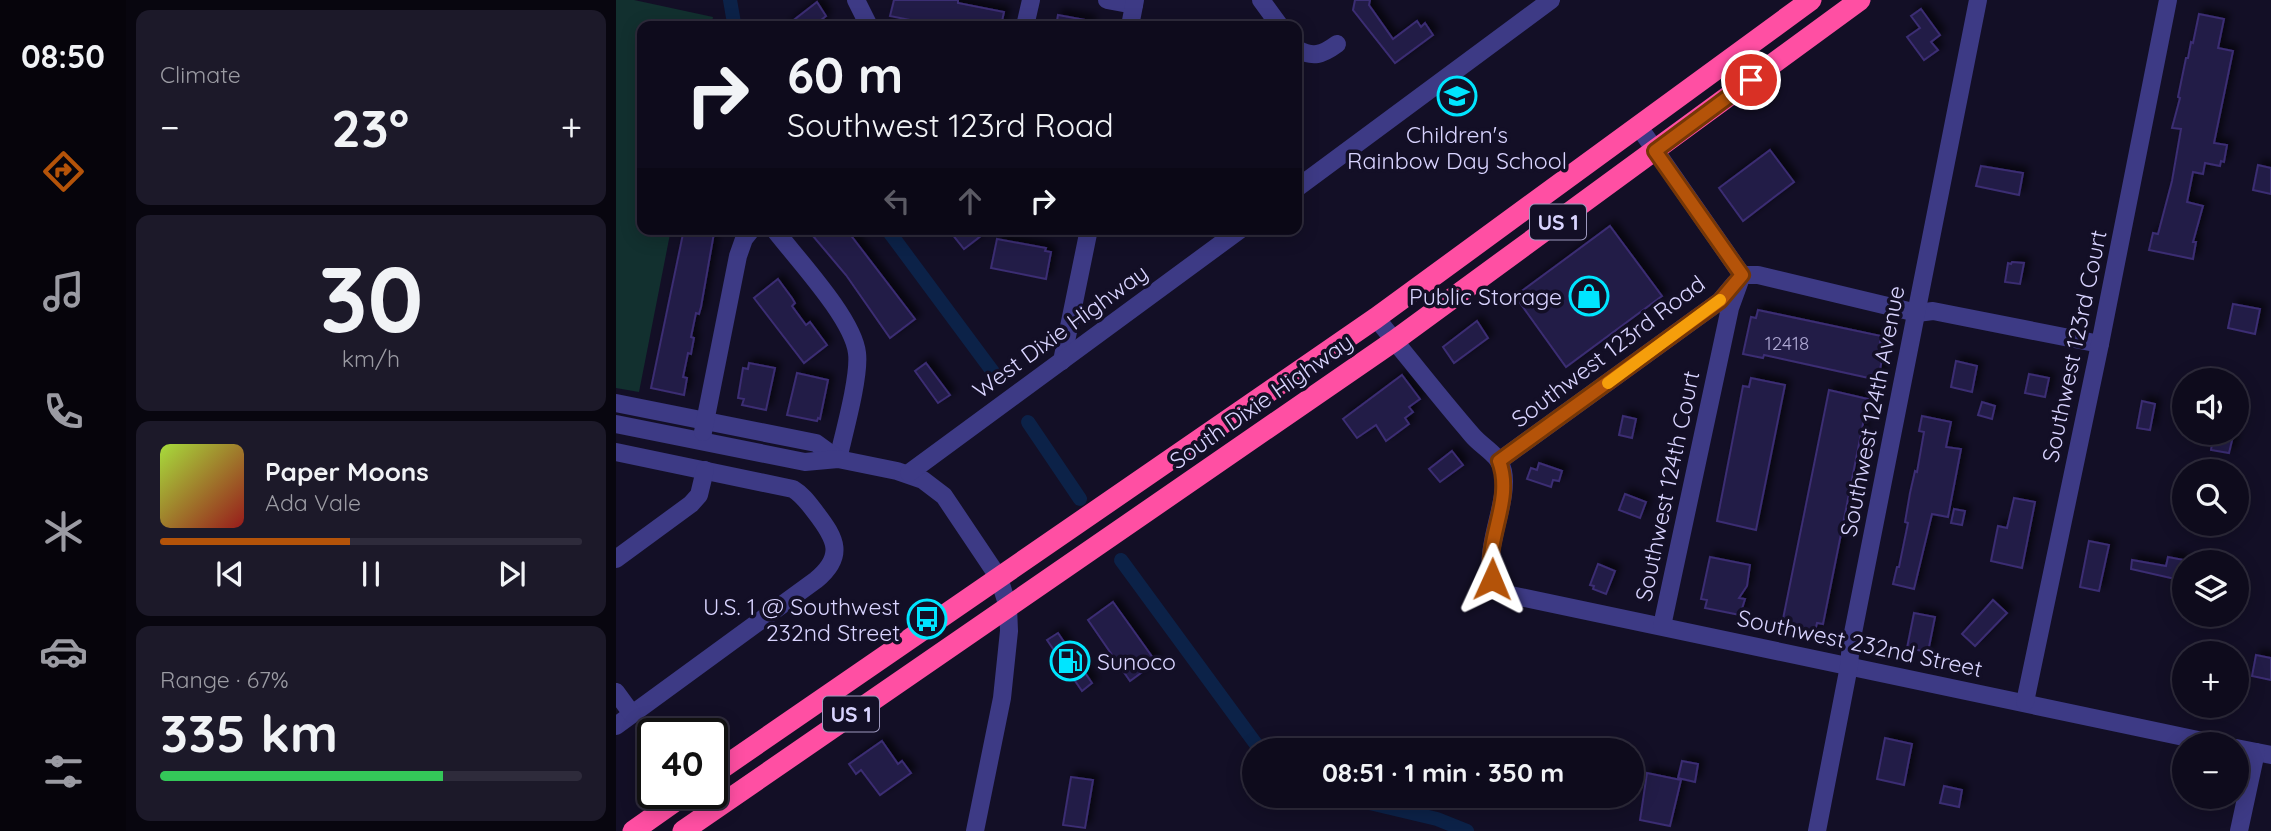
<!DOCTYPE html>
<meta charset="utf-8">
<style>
:root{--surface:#0e0b1c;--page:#1c1929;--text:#f1f3f6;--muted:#9b9ba3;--line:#2e2b3b;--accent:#b45309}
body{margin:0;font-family:Quicksand,sans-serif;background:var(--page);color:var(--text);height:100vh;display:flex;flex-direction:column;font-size:26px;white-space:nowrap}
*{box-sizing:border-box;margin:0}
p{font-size:23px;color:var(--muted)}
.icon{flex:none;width:38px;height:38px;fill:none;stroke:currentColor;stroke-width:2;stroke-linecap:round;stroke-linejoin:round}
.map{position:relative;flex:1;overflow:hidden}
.panel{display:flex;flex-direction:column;gap:10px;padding:10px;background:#08060f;width:490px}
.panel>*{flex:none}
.banner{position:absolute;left:21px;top:21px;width:665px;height:214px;border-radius:14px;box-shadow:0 4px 18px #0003,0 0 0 2px var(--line);background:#0e0b1c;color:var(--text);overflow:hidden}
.controls{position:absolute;left:1556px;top:368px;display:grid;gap:14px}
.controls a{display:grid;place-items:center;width:77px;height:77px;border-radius:50%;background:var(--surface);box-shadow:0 4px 18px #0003,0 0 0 2px var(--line);font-size:35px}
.speed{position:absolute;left:21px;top:718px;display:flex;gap:14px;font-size:35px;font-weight:700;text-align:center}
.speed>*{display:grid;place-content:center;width:91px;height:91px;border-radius:50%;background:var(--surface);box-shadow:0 4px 18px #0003,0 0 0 2px var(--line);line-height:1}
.speed .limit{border:4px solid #111;border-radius:10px;background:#fff;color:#111}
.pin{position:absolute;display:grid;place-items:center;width:60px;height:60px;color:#fff;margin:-30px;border:4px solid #fff;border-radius:50%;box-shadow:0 2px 7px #0007}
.me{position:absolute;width:77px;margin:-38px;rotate:1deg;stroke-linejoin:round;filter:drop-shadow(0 0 5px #0008)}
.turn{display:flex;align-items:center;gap:24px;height:147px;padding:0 35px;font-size:32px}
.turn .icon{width:91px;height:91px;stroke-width:2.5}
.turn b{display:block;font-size:49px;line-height:60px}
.lanes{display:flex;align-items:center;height:66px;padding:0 35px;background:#0003;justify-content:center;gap:35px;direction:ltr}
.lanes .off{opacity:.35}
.big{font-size:52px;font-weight:800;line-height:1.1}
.panel .card{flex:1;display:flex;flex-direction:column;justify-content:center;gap:10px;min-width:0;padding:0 24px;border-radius:14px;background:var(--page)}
.panel .dial{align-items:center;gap:0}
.dial b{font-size:91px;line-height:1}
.song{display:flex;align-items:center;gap:21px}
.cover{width:84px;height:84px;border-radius:10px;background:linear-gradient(135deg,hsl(80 70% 55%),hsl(0 70% 35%))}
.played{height:7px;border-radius:4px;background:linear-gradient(90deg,var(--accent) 45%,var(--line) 45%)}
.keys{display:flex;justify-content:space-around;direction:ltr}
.heat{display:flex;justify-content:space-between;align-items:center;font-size:38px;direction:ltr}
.charge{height:10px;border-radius:5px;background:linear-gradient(90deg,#34c759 67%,var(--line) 0)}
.trip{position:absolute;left:626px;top:738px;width:402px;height:70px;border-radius:35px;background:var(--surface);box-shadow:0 4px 18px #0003,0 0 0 2px var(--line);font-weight:800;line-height:70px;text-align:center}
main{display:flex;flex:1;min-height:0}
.tab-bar{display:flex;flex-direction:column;width:126px;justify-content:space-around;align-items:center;background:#06040b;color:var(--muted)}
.tab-bar .icon{width:49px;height:49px}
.tab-bar .current{color:var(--accent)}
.tab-bar b{font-size:32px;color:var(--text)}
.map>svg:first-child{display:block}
</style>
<main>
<nav class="tab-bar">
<b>08:50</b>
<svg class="icon current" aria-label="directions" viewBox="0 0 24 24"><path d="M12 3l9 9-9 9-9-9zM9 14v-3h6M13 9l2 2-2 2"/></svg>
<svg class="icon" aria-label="music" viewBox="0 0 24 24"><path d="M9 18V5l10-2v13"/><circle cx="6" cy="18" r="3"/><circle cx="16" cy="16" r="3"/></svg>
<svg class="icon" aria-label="phone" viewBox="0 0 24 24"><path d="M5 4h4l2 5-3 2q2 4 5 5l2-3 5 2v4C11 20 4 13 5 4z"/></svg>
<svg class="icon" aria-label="climate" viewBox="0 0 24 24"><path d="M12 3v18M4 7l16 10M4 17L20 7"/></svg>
<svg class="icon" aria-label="car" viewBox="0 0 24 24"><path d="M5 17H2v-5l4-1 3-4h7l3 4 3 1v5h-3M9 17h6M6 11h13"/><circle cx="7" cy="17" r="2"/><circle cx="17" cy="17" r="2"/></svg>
<svg class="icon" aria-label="filters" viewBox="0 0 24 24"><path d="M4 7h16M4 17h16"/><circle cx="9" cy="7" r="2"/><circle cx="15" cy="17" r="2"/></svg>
</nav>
<section class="panel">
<div class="card"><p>Climate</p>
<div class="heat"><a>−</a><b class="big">23°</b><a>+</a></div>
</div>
<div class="card dial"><b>30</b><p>km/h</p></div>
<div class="card">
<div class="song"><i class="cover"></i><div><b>Paper Moons</b><p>Ada Vale</p></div></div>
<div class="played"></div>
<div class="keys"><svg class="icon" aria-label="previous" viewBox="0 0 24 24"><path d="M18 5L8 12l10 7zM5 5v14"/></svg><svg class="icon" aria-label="pause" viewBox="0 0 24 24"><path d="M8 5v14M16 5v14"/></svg><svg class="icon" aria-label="next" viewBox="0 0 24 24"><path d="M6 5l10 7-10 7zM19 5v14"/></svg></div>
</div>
<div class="card"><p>Range · 67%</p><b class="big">335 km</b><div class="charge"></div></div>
</section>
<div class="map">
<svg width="1655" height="831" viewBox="0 0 1655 831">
<defs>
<filter id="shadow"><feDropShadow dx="5" dy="-5" stdDeviation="3.5" flood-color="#0009"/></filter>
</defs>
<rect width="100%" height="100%" fill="#130f26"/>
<polygon fill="#12302f" points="0,0 18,0 97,17 95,26 26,26 26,229 55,229 23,392 0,388"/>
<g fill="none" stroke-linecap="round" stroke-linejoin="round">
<g stroke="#0c2248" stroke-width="14">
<polyline points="114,0 118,23 121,26"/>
<polyline points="271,229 377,372"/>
<polyline points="412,422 464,499"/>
<polyline points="505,560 645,751"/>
<polyline points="724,796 821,819 851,831"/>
</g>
</g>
<g fill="#241b47" stroke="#3b2d73" stroke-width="2" filter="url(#shadow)">
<polygon points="278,0 342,0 342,3 388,12 385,26 324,26 274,16"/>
<polygon points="739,0 754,0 753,5 777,39 801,21 805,27 809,23 817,35 779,63 737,10"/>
<polygon points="201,2 210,16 204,21 208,26 170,26"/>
<polygon points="1305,9 1324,35 1315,42 1322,50 1308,60 1291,37 1304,28 1295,16"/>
<polygon points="1583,14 1608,19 1602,48 1617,51 1598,143 1611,145 1608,162 1605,161 1604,166 1589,163 1587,174 1577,172 1571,202 1587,206 1577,242 1580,242 1577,259 1533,250 1537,233 1542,234 1556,181 1565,129 1556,128 1564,98 1562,97 1570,58 1572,58 1575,42 1577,43"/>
<polygon points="442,15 475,21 474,26 440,26"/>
<polygon points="1154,150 1178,182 1127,221 1103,188"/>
<polygon points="1642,165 1655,168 1655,194 1637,190"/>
<polygon points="1365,166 1407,173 1403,195 1360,186"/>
<polygon points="994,226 1046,296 950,367 899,296"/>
<polygon points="68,229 93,229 93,232 98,233 85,307 83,314 80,313 75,337 78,338 75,354 72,353 67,377 71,378 68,395 35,388"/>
<polygon points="191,229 230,229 299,319 274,338 230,275"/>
<polygon points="332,229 374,229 348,249"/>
<polygon points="381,239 430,248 429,251 435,252 430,279 375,268"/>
<polygon points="1396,262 1408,263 1404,284 1389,282 1392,263 1395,264"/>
<polygon points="162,279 176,298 179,303 176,306 190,325 194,322 211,345 188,363 138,298"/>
<polygon points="1617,304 1644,309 1639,334 1612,328"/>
<polygon points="1142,310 1265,336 1264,343 1269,344 1262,380 1148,355 1147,358 1127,354 1135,317 1140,318"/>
<polygon points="861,321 872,338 838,363 827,347"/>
<polygon points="1340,361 1361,366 1356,392 1335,387"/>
<polygon points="133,363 159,368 150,410 126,405 128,399 122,398 127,368 132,369"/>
<polygon points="310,363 334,395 322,403 299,371"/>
<polygon points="181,373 212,380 204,419 202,418 201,421 171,415"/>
<polygon points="1413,374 1433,378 1429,397 1409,393"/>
<polygon points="786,375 804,399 793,407 797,412 789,418 793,424 770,441 760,425 741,438 727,419"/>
<polygon points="1135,378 1169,385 1140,530 1101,521 1127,386 1133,387"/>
<polygon points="1213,390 1252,399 1207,624 1201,623 1199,631 1166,624"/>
<polygon points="1526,401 1539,404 1534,430 1521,428"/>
<polygon points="1366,402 1379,406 1376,419 1362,415"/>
<polygon points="1007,416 1020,419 1016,438 1003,435"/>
<polygon points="1306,416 1335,422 1330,447 1345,449 1332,517 1316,514 1298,589 1277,584 1281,567 1283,567 1292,523 1289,522 1294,493 1299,471 1301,472 1308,432 1303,431"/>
<polygon points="1598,432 1618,432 1613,453 1595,450"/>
<polygon points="836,451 847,465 824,482 813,469"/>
<polygon points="923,463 946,471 943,481 937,480 935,487 911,479 915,468 921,470"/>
<polygon points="1009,494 1030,502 1024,518 1003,510"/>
<polygon points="1398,498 1419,502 1406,568 1375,561 1382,526 1391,528"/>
<polygon points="1338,509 1349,511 1346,525 1335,523"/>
<polygon points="1473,541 1493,545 1483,591 1464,587"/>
<polygon points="1094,557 1134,565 1131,586 1123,598 1129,599 1124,615 1089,608 1091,600 1085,599"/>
<polygon points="1552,557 1568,560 1568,581 1515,569 1516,560 1550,566"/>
<polygon points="982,564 999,571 990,594 977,589 978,586 974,585"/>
<polygon points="1377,600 1391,613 1359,646 1346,634"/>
<polygon points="497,602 540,662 514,681 472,620"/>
<polygon points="1298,613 1319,617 1312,652 1291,648"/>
<polygon points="442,633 476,683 466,691 431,640"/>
<polygon points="1640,655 1655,658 1655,680 1636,676"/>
<polygon points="1269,738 1296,744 1288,785 1261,779"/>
<polygon points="266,741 282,764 286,761 295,773 264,795 245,770 240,774 233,764"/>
<polygon points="1066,761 1082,764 1079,782 1062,778"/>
<polygon points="1031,773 1065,780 1054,826 1024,820"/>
<polygon points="455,777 477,780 469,828 447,825"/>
<polygon points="1328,786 1346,790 1343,807 1324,803"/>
</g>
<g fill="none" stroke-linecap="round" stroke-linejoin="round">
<g stroke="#3d3a85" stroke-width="18">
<polyline points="240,0 253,26"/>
<polyline points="491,0 518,5"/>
<polyline points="645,0 664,26"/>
<polyline points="409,26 415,0"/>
<polyline points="514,26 519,0"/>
<path d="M 681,49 C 697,58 706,55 721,44"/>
<polyline points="1023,127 1126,275"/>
<polyline points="681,188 935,0"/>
<path d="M 158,229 C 180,258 237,318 241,353 C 244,376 228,433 222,459"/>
<polyline points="1126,275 1142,275 1301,313 1317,311 1484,344"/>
<path d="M 760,318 C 792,357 823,397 856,435 C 867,448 883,454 887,471 C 895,509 853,569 890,594 L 1601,744"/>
<polyline points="446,361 473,229"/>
<polyline points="0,403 200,443 222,459"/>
<polyline points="0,424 189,462 222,459 281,471 307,480 328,496 383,578 392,607 393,631 386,698 359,831"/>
<polyline points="87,432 122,256 128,239 136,229"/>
<path d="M 0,452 L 177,489 C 187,495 193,504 200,513 C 220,539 229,556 200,580 L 0,726"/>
<polyline points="883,461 1104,301 1119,283"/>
<polyline points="293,473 625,229"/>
<polyline points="0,559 75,504 83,495 89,470"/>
<polyline points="1046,626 1114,308 1126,275"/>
<polyline points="0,692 16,714"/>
<polyline points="1409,702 1484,344 1552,0"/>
<polyline points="1620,748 1655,755"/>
<polyline points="1201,831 1233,666 1235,643 1362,0"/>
<polyline points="1623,831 1640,752"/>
</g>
<g stroke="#ff4fa3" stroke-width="21">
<polyline points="96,775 760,318 1195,0"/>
<polyline points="17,831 71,793"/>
<polyline points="67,831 778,341 1244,0"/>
</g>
</g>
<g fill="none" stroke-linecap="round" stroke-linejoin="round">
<defs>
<path id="route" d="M 876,579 C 868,539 898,501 883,461 L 1104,301 L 1126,275 L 1039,151 L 1135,80"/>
</defs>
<use href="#route" stroke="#753606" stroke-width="18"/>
<use href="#route" stroke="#b45309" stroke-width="12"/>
<polyline stroke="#f59e0b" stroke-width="12" points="992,383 1104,300"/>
</g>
<defs>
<symbol id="school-ring" viewBox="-11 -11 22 22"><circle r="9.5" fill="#130f26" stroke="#00e5ff" stroke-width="1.5"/><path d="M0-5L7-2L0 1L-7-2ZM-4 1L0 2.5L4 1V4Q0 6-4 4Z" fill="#00e5ff"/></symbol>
<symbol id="shop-ring" viewBox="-11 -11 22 22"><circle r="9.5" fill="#130f26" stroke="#00e5ff" stroke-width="1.5"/><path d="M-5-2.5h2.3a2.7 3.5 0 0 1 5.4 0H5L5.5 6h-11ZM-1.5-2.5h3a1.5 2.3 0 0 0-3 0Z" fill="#00e5ff"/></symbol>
<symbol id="bus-ring" viewBox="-11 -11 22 22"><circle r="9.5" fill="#130f26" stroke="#00e5ff" stroke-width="1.5"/><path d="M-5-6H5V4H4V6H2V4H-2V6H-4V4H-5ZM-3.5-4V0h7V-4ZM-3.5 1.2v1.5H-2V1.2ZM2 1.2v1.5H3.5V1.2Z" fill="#00e5ff"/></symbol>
<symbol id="fuel-ring" viewBox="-11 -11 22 22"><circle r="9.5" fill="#130f26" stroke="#00e5ff" stroke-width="1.5"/><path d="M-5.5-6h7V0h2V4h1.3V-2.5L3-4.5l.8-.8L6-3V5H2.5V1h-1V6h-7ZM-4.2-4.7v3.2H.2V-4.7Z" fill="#00e5ff"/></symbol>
</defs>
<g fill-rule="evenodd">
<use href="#school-ring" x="819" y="74" width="44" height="44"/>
<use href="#shop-ring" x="951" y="274" width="44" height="44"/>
<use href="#bus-ring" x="289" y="597" width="44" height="44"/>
<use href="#fuel-ring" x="432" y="639" width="44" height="44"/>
</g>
<g text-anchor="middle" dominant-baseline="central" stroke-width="7" stroke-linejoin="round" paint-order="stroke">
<g font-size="19" fill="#aca6d1">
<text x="1171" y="343">12418</text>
</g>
<g fill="#130f26" stroke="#9e99be" stroke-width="2">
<rect x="914" y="204.5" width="56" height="35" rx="5"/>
<rect x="207" y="696.5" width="56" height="35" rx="5"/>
</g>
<g font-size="21" font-weight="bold" fill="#d9d4ff">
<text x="942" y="222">US 1</text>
<text x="235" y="714">US 1</text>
</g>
<g font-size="23" fill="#d9d4ff" stroke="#130f26" text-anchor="end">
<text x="841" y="134" text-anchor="middle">Children's<tspan x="841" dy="26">Rainbow Day School</tspan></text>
<text x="946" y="296">Public Storage</text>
<text x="284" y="606">U.S. 1 @ Southwest<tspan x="284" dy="26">232nd Street</tspan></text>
<text x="481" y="661" text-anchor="start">Sunoco</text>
</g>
<g font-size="23" fill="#d9d4ff" stroke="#130f26">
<text transform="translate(444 331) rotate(-36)">West Dixie Highway</text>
<text transform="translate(1458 346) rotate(-78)">Southwest 123rd Court</text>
<text transform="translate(992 351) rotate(-37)">Southwest 123rd Road</text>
<text transform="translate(645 401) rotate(-35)">South Dixie Highway</text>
<text transform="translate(1256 411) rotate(-79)">Southwest 124th Avenue</text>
<text transform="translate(1051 486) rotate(-78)">Southwest 124th Court</text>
<text transform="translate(1244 643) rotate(12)">Southwest 232nd Street</text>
</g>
</g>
</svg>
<div class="controls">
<a><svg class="icon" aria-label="sound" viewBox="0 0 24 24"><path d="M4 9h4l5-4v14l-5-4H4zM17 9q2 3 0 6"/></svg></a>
<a><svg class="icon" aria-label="search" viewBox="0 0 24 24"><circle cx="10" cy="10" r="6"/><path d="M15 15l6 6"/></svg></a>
<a><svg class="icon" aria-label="layers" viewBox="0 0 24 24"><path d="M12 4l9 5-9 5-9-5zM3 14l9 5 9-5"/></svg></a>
<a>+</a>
<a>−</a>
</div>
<div class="speed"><div class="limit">40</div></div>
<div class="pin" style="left:1135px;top:80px;background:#d93025"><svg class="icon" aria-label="arrive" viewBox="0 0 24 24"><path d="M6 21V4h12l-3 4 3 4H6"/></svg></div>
<svg class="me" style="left:876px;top:579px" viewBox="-20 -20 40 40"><path d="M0-17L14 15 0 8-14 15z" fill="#b45309" stroke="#fff" stroke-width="4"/></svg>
<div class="trip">08:51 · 1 min · 350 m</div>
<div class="banner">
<div class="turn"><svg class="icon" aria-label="right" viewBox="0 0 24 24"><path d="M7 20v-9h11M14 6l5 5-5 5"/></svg><div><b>60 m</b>Southwest 123rd Road</div></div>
<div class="lanes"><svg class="icon off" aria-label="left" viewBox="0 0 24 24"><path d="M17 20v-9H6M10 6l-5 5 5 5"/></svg><svg class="icon off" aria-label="ahead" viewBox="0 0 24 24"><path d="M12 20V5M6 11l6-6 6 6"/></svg><svg class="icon" aria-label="right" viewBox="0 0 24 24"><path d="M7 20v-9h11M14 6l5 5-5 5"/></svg></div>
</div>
</div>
</main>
